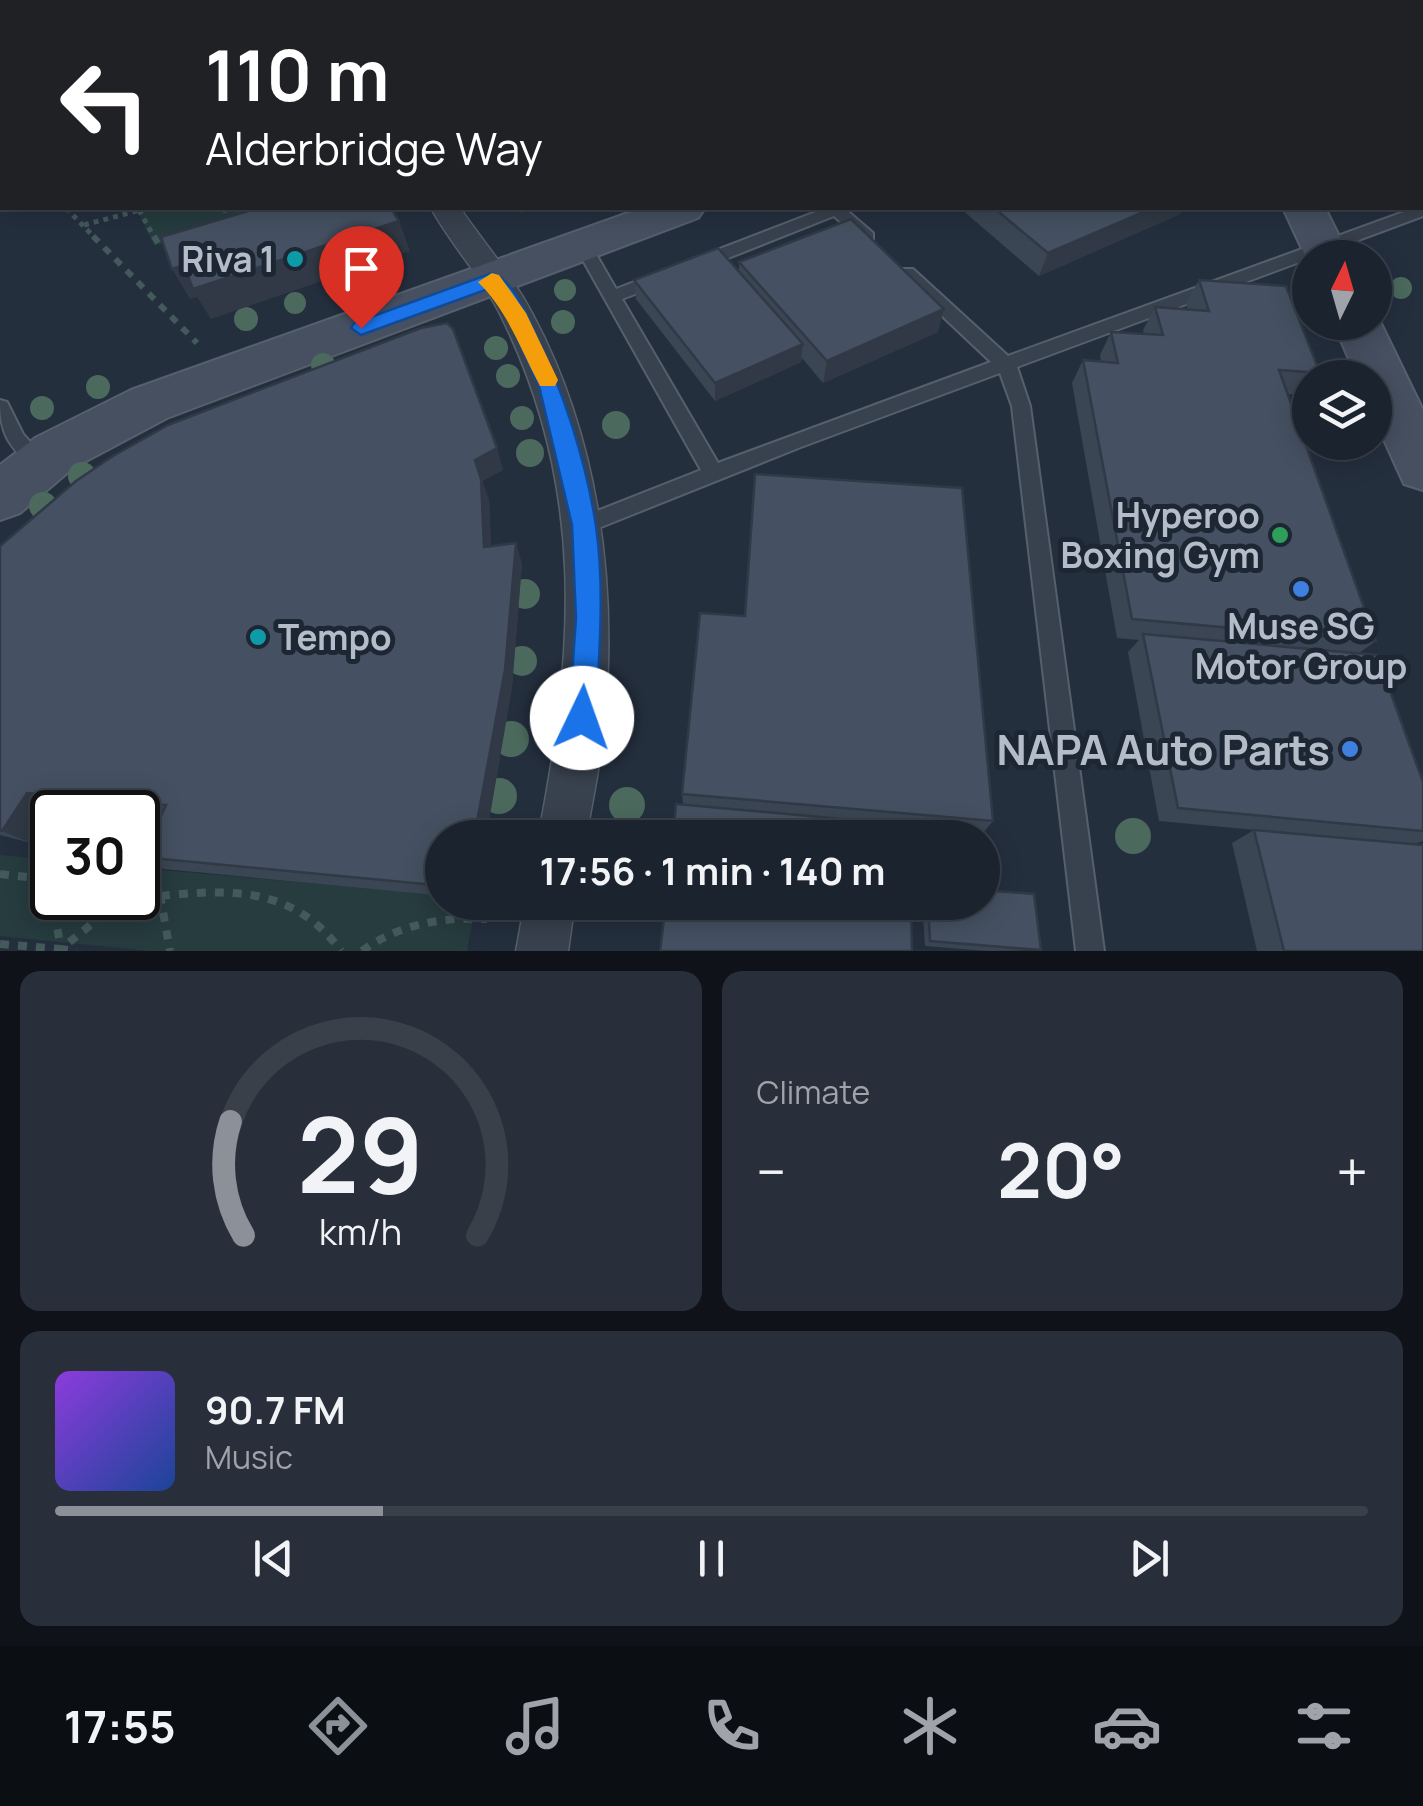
<!DOCTYPE html>
<meta charset="utf-8">
<style>
:root{--surface:#1b232e;--page:#282f3a;--text:#f1f3f6;--muted:#a0a4aa;--line:#39404a;--accent:#8c9099}
body{margin:0;font-family:Manrope,sans-serif;background:var(--page);color:var(--text);height:100vh;display:flex;flex-direction:column;font-size:38px;white-space:nowrap}
*{box-sizing:border-box;margin:0}
p{font-size:32px;color:var(--muted)}
.icon{flex:none;width:55px;height:55px;fill:none;stroke:currentColor;stroke-width:2;stroke-linecap:round;stroke-linejoin:round}
.map{position:relative;height:951px;overflow:hidden}
.details{display:flex;flex-direction:column;gap:20px;padding:20px;background:#0f1319;flex:1}
.details>*{flex:none}
.hud{position:absolute;left:0px;top:0px;width:1425px;height:210px;box-shadow:0 5px 25px #0003,0 0 0 2px var(--line);background:#202124;color:#fff;overflow:hidden}
.needle{width:65px;rotate:5deg}
.controls{position:absolute;left:1292px;top:240px;display:grid;gap:20px}
.controls a{display:grid;place-items:center;width:100px;height:100px;border-radius:50%;background:var(--surface);box-shadow:0 5px 25px #0003,0 0 0 2px var(--line);font-size:50px}
.speed{position:absolute;left:30px;top:790px;display:flex;gap:20px;font-size:50px;font-weight:700;text-align:center}
.speed>*{display:grid;place-content:center;width:130px;height:130px;border-radius:50%;background:var(--surface);box-shadow:0 5px 25px #0003,0 0 0 2px var(--line);line-height:1}
.speed .limit{border:5px solid #111;border-radius:15px;background:#fff;color:#111}
.pin{position:absolute;display:grid;place-items:center;width:85px;height:85px;color:#fff;margin:-102px -42px;border-radius:50% 50% 50% 0;rotate:-45deg;box-shadow:0 0 10px #0007}
.pin .icon{rotate:45deg}
.me{position:absolute;width:110px;margin:-55px;rotate:3deg;stroke-linejoin:round;filter:drop-shadow(0 0 8px #0008)}
.turn{display:flex;align-items:center;gap:35px;height:210px;padding:0 40px;font-size:45px}
.turn .icon{width:130px;height:130px;stroke-width:2.5}
.turn b{display:block;font-size:70px;line-height:85px}
.big{font-size:75px;font-weight:700;line-height:1.1}
.details .tile{flex:1;display:flex;flex-direction:column;justify-content:center;gap:15px;min-width:0;padding:0 35px;border-radius:20px;background:var(--page)}
.details .dial{align-items:center;gap:0}
.dial svg{height:260px;overflow:visible;fill:none;stroke:var(--line);stroke-width:7;stroke-linecap:round;text-anchor:middle}
.dial text{fill:var(--text);stroke:none}
.song{display:flex;align-items:center;gap:30px}
.cover{width:120px;height:120px;border-radius:15px;background:linear-gradient(135deg,hsl(270 70% 55%),hsl(220 70% 35%))}
.played{height:10px;border-radius:5px;background:linear-gradient(90deg,var(--accent) 25%,var(--line) 25%)}
.keys{display:flex;justify-content:space-around;direction:ltr}
.heat{display:flex;justify-content:space-between;align-items:center;font-size:55px;direction:ltr}
.details .tiles{flex:1;display:grid;gap:20px;grid-template-columns:1fr 1fr}
.tile:last-child{grid-column:span 2}
.trip{position:absolute;left:425px;top:820px;width:575px;height:100px;border-radius:50px;background:var(--surface);box-shadow:0 5px 25px #0003,0 0 0 2px var(--line);font-weight:700;line-height:100px;text-align:center}
.menu{display:flex;height:160px;justify-content:space-around;align-items:center;background:#0b0e12;color:var(--muted)}
.menu .icon{width:70px;height:70px}
.menu .on{color:var(--accent)}
.menu b{font-size:45px;color:var(--text)}
.map>svg:first-child{display:block}
</style>
<div class="map">
<svg width="1423" height="951" viewBox="0 0 1423 951">
<rect width="100%" height="100%" fill="#242f3e"/>
<g fill="#263c3f">
<polygon points="154,208 250,208 254,216 154,246 138,212"/>
<polygon points="0,855 52,860 52,898 138,898 138,868 442,895 442,902 476,903 467,951 150,951 0,936"/>
</g>
<g fill="none" stroke-linecap="round" stroke-linejoin="round">
<defs>
<g id="lane">
<polygon points="1423,205 1423,216 1017,367 1030,406 1104,951 1076,951 1012,406 1000,373 801,447 591,531 584,534 577,531 574,525 577,519 701,470 575,246 577,242 589,242 616,289 655,274 667,274 667,282 622,299 718,463 991,362 901,277 901,269 913,269 1008,356"/>
<polygon points="826,208 844,208 873,233 873,241 861,241 834,216 703,268 691,268 689,264 691,260"/>
<path d="M 0,400 L 7,402 L 23,434 L 50,464 L 47,470 L 33,470 C 9,444 0,436 0,400 Z"/>
</g>
<g id="street">
<polygon points="297,0 321,0 323,2 299,2"/>
<path d="M 431,208 L 460,208 C 484,243 513,276 533,315 C 598,437 617,580 605,716 C 602,757 593,797 586,838 L 538,838 C 574,654 587,489 501,316 C 482,277 451,245 431,208 Z"/>
<polygon points="525,902 575,902 568,951 516,951"/>
</g>
<g id="secondary">
<polygon points="642,208 705,208 698,218 167,418 73,468 20,513 0,520 0,465 35,438 131,390"/>
<polygon points="1283,208 1325,208 1350,258 1310,258 1310,266"/>
<polygon points="1375,311 1423,410 1423,490 1404,484 1375,420 1375,378 1357,378 1333,322 1375,322"/>
</g>
</defs>
<use href="#lane" stroke="#565f6c" stroke-width="4"/>
<use href="#street" stroke="#565f6c" stroke-width="3"/>
<use href="#secondary" stroke="#565f6c" stroke-width="4"/>
<g stroke="#44595c" stroke-width="5" stroke-dasharray="5 5" stroke-linecap="butt">
<polyline points="105,2 114,0"/>
<polyline points="356,2 366,0"/>
<polyline points="66,208 96,239"/>
<polyline points="224,208 229,221"/>
<polyline points="139,210 155,239"/>
<polyline points="84,225 148,208"/>
</g>
<g stroke="#44595c" stroke-width="6" stroke-dasharray="8 8" stroke-linecap="butt">
<polyline points="93,236 197,343"/>
<polyline points="154,236 158,243 169,239"/>
</g>
<g stroke="#44595c" stroke-width="8" stroke-dasharray="9 9" stroke-linecap="butt">
<polyline points="0,874 27,877 53,905 61,949 77,951"/>
<polyline points="160,895 170,951"/>
<path d="M 143,898 C 220,889 291,882 341,951"/>
<polyline points="53,905 61,898"/>
<polyline points="0,944 61,949 99,918 143,898 138,882"/>
<path d="M 362,951 C 399,924 442,917 487,919"/>
</g>
<use href="#lane" fill="#38414e" fill-rule="evenodd"/>
<use href="#street" fill="#38414e" fill-rule="evenodd"/>
<use href="#secondary" fill="#465061" fill-rule="evenodd"/>
</g>
<g fill="#4b6a5d">
<circle cx="381" cy="275" r="11"/>
<circle cx="337" cy="284" r="11"/>
<circle cx="1401" cy="288" r="11"/>
<circle cx="565" cy="290" r="11"/>
<circle cx="295" cy="303" r="11"/>
<circle cx="246" cy="319" r="12"/>
<circle cx="563" cy="322" r="12"/>
<circle cx="496" cy="348" r="12"/>
<circle cx="323" cy="365" r="12"/>
<circle cx="508" cy="376" r="12"/>
<circle cx="98" cy="387" r="12"/>
<circle cx="42" cy="408" r="12"/>
<circle cx="522" cy="418" r="12"/>
<circle cx="616" cy="425" r="14"/>
<circle cx="530" cy="453" r="14"/>
<circle cx="82" cy="476" r="14"/>
<circle cx="43" cy="506" r="14"/>
<circle cx="525" cy="594" r="15"/>
<circle cx="522" cy="661" r="15"/>
<circle cx="511" cy="739" r="18"/>
<circle cx="499" cy="796" r="18"/>
<circle cx="627" cy="805" r="18"/>
<circle cx="1133" cy="836" r="18"/>
</g>
<g fill="#3b4654">
<polygon points="960,208 1183,208 1180,214 1039,276"/>
<polygon points="739,262 938,332 823,383 802,358 801,362 715,401 636,299 634,280 739,272"/>
<polygon points="1199,280 1320,373 1316,378 1310,378 1310,385 1302,395 1288,394 1376,641 1359,653 1423,782 1423,841 1414,844 1423,951 1257,951 1232,843 1254,830 1277,832 1159,821 1128,652 1139,640 1117,638 1072,383 1083,360 1101,362 1100,355 1111,332 1144,334 1143,330 1155,307 1188,310 1186,303"/>
<polygon points="503,470 482,481 489,500 491,546 522,563 512,687 486,838 442,838 442,892 435,895 164,869 141,857 161,816 138,812 54,806 31,843 0,835 0,546"/>
<polygon points="682,794 993,821 982,834 683,804"/>
<polygon points="922,902 982,902 1041,950 988,951 925,946"/>
</g>
<g fill="#303945">
<polygon points="393,0 513,0 504,2 393,2"/>
<polygon points="2,90 2,118 0,118 0,91"/>
<polygon points="519,208 538,208 520,213"/>
<polygon points="1153,208 1183,208 1180,214 1039,276 1048,253"/>
<polygon points="399,221 410,251 211,319 197,297 190,299 172,269 184,265"/>
<polygon points="944,309 938,332 823,383 827,361"/>
<polygon points="803,344 801,362 715,401 715,383"/>
<polygon points="497,448 503,470 482,481 489,500 492,567 484,547 475,460"/>
<polygon points="516,543 522,563 512,687 486,838 474,838"/>
<polygon points="27,793 54,806 31,843 2,831"/>
<polygon points="442,878 442,892 435,895 424,884"/>
</g>
<g fill="#455162" stroke="#303945" stroke-width="2.5">
<polygon points="0,0 48,0 48,2 2,2 2,90 0,91"/>
<polygon points="179,0 265,0 266,2 180,2"/>
<polygon points="555,0 622,0 625,2 546,2"/>
<polygon points="1423,0 1423,169 1422,169 1422,2 1378,2 1376,1"/>
<polygon points="258,208 391,208 399,221 193,289 184,265 172,269 161,237"/>
<polygon points="994,208 1153,208 1048,253"/>
<polygon points="851,219 944,309 827,361 739,262"/>
<polygon points="718,248 803,344 715,383 634,280"/>
<polygon points="1199,280 1286,286 1320,373 1279,370 1376,641 1132,619 1083,360 1118,363 1111,332 1163,335 1155,307 1209,311"/>
<polygon points="447,323 453,329 497,448 475,460 481,479 484,547 516,543 505,670 474,838 442,838 442,878 424,884 141,857 166,805 27,793 2,831 0,830 0,546 76,481 113,456 168,425 421,328"/>
<polygon points="755,474 962,488 993,821 682,794 700,613 745,616"/>
<polygon points="1143,634 1377,655 1423,782 1423,831 1178,808"/>
<polygon points="676,804 908,825 908,838 673,838"/>
<polygon points="1254,830 1423,845 1423,951 1284,951"/>
<polygon points="982,890 1034,894 1041,950 930,941 928,902 982,902"/>
<polygon points="666,902 911,902 912,951 660,951"/>
</g>
<path fill="#1a73e8" stroke="#114b97" stroke-width="2.5" d="M 492,273 C 513,280 527,316 536,335 C 564,393 586,461 596,526 C 605,589 599,655 596,718 L 592,728 L 582,731 L 573,728 L 569,718 L 576,618 L 572,525 L 539,386 L 507,315 L 488,289 L 361,335 L 351,328 L 354,323 Z"/>
<path fill="#f59e0b" d="M 492,273 L 499,275 L 526,313 L 558,380 L 555,386 L 540,386 C 520,348 507,310 478,282 Z"/>
<g fill="#0f9aa8" stroke="#1d2633" stroke-width="4">
<circle cx="295" cy="259" r="10"/>
<circle cx="258" cy="637" r="10"/>
</g>
<circle fill="#2e9e5b" stroke="#1d2633" stroke-width="4" cx="1280" cy="535" r="10"/>
<g fill="#3f7fe0" stroke="#1d2633" stroke-width="4">
<circle cx="1301" cy="589" r="10"/>
<circle cx="1350" cy="749" r="10"/>
</g>
<g text-anchor="middle" dominant-baseline="central" stroke-width="10" stroke-linejoin="round" paint-order="stroke">
<g font-size="35" font-weight="bold" fill="#b4bcc9" stroke="#1d2633" text-anchor="end">
<text x="275" y="259">Riva 1</text>
<text x="1260" y="515">Hyperoo<tspan x="1260" dy="40">Boxing Gym</tspan></text>
<text x="1301" y="626" text-anchor="middle">Muse SG<tspan x="1301" dy="40">Motor Group</tspan></text>
<text x="278" y="637" text-anchor="start">Tempo</text>
</g>
<g font-size="42" font-weight="bold" fill="#b4bcc9" stroke="#1d2633" text-anchor="end">
<text x="1330" y="749">NAPA Auto Parts</text>
</g>
</g>
</svg>
<div class="controls">
<a><svg class="needle" viewBox="-14 -14 28 28"><path d="M0-13l5 13h-10z" fill="#e53935"/><path d="M0 13l5-13h-10z" fill="#a0a4aa"/></svg></a>
<a><svg class="icon" aria-label="layers" viewBox="0 0 24 24"><path d="M12 4l9 5-9 5-9-5zM3 14l9 5 9-5"/></svg></a>
</div>
<div class="speed"><div class="limit">30</div></div>
<div class="pin" style="left:361px;top:328px;background:#d93025"><svg class="icon" aria-label="arrive" viewBox="0 0 24 24"><path d="M6 21V4h12l-3 4 3 4H6"/></svg></div>
<svg class="me" style="left:582px;top:718px" viewBox="-20 -20 40 40"><circle r="19" fill="#fff"/><path d="M0-13L10 11 0 6-10 11z" fill="#1a73e8"/></svg>
<div class="trip">17:56 · 1 min · 140 m</div>
<div class="hud">
<div class="turn"><svg class="icon" aria-label="left" viewBox="0 0 24 24"><path d="M17 20v-9H6M10 6l-5 5 5 5"/></svg><div><b>110 m</b>Alderbridge Way</div></div>
</div>
</div>
<section class="details">
<div class="tiles">
<div class="tile dial"><svg viewBox="0 0 100 80">
<path d="M14 69A42 42 0 1 1 86 69"/>
<path d="M14 69A42 42 0 0 1 10 34" stroke="#8c9099"/>
<text x="50" y="56" font-size="32" font-weight="700">29</text>
<text x="50" y="72" font-size="11">km/h</text>
</svg></div>
<div class="tile"><p>Climate</p>
<div class="heat"><a>−</a><b class="big">20°</b><a>+</a></div>
</div>
<div class="tile">
<div class="song"><i class="cover"></i><div><b>90.7 FM</b><p>Music</p></div></div>
<div class="played"></div>
<div class="keys"><svg class="icon" aria-label="previous" viewBox="0 0 24 24"><path d="M18 5L8 12l10 7zM5 5v14"/></svg><svg class="icon" aria-label="pause" viewBox="0 0 24 24"><path d="M8 5v14M16 5v14"/></svg><svg class="icon" aria-label="next" viewBox="0 0 24 24"><path d="M6 5l10 7-10 7zM19 5v14"/></svg></div>
</div>
</div>
</section>
<nav class="menu">
<b>17:55</b>
<svg class="icon on" aria-label="directions" viewBox="0 0 24 24"><path d="M12 3l9 9-9 9-9-9zM9 14v-3h6M13 9l2 2-2 2"/></svg>
<svg class="icon" aria-label="music" viewBox="0 0 24 24"><path d="M9 18V5l10-2v13"/><circle cx="6" cy="18" r="3"/><circle cx="16" cy="16" r="3"/></svg>
<svg class="icon" aria-label="phone" viewBox="0 0 24 24"><path d="M5 4h4l2 5-3 2q2 4 5 5l2-3 5 2v4C11 20 4 13 5 4z"/></svg>
<svg class="icon" aria-label="climate" viewBox="0 0 24 24"><path d="M12 3v18M4 7l16 10M4 17L20 7"/></svg>
<svg class="icon" aria-label="car" viewBox="0 0 24 24"><path d="M5 17H2v-5l4-1 3-4h7l3 4 3 1v5h-3M9 17h6M6 11h13"/><circle cx="7" cy="17" r="2"/><circle cx="17" cy="17" r="2"/></svg>
<svg class="icon" aria-label="filters" viewBox="0 0 24 24"><path d="M4 7h16M4 17h16"/><circle cx="9" cy="7" r="2"/><circle cx="15" cy="17" r="2"/></svg>
</nav>
